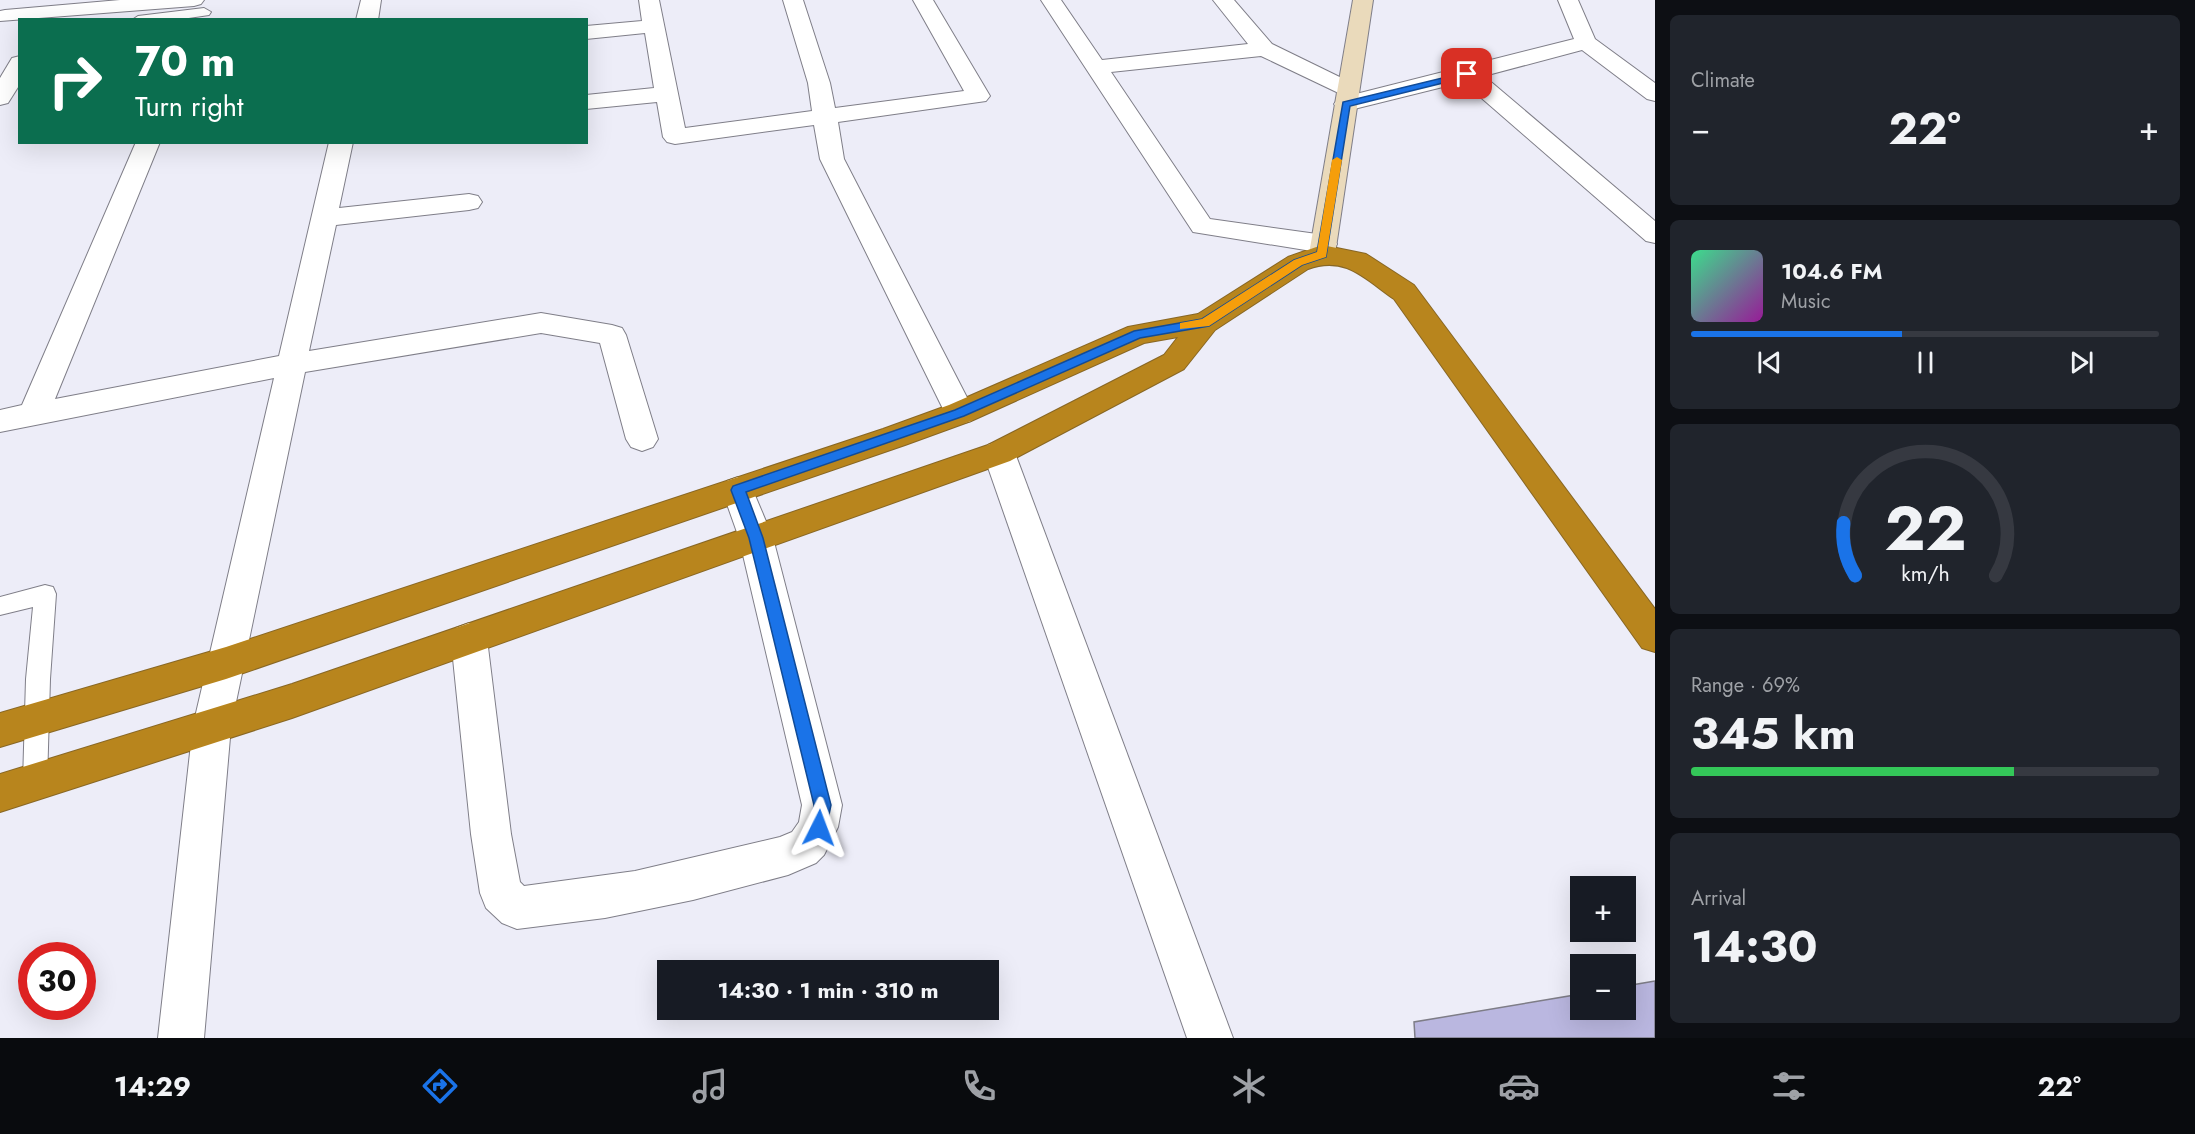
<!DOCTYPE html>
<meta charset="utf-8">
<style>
:root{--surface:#171b24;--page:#20242c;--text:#f1f3f6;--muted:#9ea1a6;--line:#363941;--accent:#1a73e8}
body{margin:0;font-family:Jost,sans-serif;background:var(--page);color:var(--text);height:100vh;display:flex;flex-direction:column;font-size:22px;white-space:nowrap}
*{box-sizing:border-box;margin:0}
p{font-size:20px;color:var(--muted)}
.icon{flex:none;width:33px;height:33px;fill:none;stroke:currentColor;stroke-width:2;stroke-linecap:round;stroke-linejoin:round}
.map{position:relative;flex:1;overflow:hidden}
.side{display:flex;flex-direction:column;gap:15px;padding:15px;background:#0d0f14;width:540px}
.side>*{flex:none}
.hud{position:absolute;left:18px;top:18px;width:570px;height:126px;border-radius:0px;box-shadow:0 6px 24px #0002;background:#0b6e4f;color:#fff;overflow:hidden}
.buttons{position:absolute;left:1570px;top:876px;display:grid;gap:12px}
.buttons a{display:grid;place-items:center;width:66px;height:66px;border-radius:0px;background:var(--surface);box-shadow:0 6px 24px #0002;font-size:30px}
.speed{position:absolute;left:18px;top:942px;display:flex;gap:12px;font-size:30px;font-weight:700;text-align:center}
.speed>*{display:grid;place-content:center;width:78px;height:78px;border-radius:50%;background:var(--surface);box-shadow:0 6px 24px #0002;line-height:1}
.speed .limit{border:9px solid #d22;background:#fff;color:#111}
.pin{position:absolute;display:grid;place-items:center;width:51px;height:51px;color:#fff;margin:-26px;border-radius:12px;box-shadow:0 3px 9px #0006}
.me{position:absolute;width:66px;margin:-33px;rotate:3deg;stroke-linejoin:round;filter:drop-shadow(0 0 4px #0008)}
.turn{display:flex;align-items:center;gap:21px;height:126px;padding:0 18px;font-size:27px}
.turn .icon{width:78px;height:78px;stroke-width:2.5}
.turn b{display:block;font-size:42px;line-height:51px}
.big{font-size:45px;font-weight:700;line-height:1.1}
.side .tile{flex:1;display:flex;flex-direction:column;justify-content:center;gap:9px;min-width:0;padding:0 21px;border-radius:9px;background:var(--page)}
.side .dial{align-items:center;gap:0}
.dial svg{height:156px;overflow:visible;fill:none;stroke:var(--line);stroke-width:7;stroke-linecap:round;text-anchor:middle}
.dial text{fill:var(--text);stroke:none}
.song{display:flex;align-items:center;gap:18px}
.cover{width:72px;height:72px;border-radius:9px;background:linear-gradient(135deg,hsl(150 70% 55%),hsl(300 70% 35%))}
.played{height:6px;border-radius:3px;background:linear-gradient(90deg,var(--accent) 45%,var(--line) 45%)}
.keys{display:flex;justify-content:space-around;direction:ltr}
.heat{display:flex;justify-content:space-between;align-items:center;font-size:33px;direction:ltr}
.charge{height:9px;border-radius:4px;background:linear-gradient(90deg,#34c759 69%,var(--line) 0)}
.trip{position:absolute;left:657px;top:960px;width:342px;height:60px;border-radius:0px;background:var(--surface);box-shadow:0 6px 24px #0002;font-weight:700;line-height:60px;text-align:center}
.tabs{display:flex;height:96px;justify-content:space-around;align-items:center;background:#090b0e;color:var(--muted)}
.tabs .icon{width:42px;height:42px}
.tabs .active{color:var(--accent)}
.tabs b{font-size:27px;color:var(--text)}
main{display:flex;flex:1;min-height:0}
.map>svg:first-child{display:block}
</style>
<main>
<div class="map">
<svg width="1655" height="1038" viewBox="0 0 1655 1038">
<rect width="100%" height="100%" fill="#ededf8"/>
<polygon fill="#bab7e0" stroke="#7e7d87" stroke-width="1.5" points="1655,981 1655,1038 1415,1038 1414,1022 1581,994 1581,1010 1626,1010 1626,986"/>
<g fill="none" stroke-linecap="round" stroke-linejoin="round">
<defs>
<g id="lane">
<polygon points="204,8 211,12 209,15 175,20 132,20 138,16"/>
<polygon points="45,585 53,587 56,594 50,679 47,782 44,790 35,794 26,790 23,782 26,679 33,607 0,615 0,597"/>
</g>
<g id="street">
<polygon points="120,0 204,0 201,4 194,6 0,21 0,11 5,10"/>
<polygon points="361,0 381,0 378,20 356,20"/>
<polygon points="639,0 659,0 685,128 812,111 808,83 783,0 803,0 830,83 835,108 964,91 913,0 933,0 990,96 986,101 838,122 844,159 975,413 971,421 960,424 949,421 945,413 820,159 814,125 675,144 667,142 663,137 657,102 586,109 586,95 654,88 645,33 586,39 586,26 642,21"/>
<polygon points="1041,0 1061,0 1102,60 1248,44 1213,0 1234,0 1272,44 1356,85 1359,90 1356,94 1574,39 1558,0 1578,0 1595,39 1655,83 1655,101 1647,99 1582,50 1484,76 1655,221 1655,243 1646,241 1463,82 1346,111 1338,109 1334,104 1338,99 1347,97 1261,56 1111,72 1210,219 1324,235 1333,238 1337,244 1333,250 1324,253 1193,232"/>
<polygon points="20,56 20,84 8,103 0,105 0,78 12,58"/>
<polygon points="136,142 160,142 55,399 279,356 329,142 353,142 339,208 469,194 478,196 482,202 478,208 469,210 336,225 309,351 541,313 612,325 622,328 626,335 658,439 653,447 642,451 631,447 626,439 600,343 541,333 305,372 231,726 204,1038 158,1038 193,726 274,378 0,432 0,410 22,405"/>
<polygon points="999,441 1010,445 1015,453 1233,1038 1187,1038 983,453 988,445"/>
<polygon points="738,477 749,481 773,538 842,805 838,827 824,855 816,863 788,875 693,900 605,918 517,929 502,923 486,908 480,893 471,834 451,639 456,628 469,623 482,628 487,639 511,834 520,882 524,886 635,871 780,837 792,832 799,822 802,805 739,538 722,490 727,481"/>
</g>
<polygon id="secondary" points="1353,0 1373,0 1335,254 1331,260 1322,263 1313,260 1309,254"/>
<path id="highway" d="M 1322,245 L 1366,254 L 1414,285 L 1655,609 L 1655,652 L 1642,648 L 1394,299 C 1365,279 1345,255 1308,269 L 1215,330 L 1184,369 L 1010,461 L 292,718 L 0,812 L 0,774 L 292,684 L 988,445 L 1164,355 L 1178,337 L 1144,343 L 971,421 L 905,445 L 226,679 L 0,747 L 0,713 L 226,647 L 883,429 L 949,405 L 1128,327 L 1198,314 L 1288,257 Z"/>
</defs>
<use href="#lane" stroke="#7f7e88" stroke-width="2"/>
<use href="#street" stroke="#7f7e88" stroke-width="2"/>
<use href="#secondary" stroke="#7f7e88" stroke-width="2"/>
<use href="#highway" stroke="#886725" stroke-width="2"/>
<use href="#lane" fill="#fff" fill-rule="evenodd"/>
<use href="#street" fill="#fff" fill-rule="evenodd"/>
<use href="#secondary" fill="#eadabb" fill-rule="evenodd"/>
<use href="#highway" fill="#b8851d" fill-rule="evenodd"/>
</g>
<polygon fill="#1a73e8" stroke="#114b97" stroke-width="1.5" points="1467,72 1472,74 1471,76 1350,106 1326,257 1302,265 1209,326 1140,338 964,416 746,492 763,538 831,805 825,834 819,836 813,834 811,828 814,805 749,538 731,490 733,486 955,410 1134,331 1202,319 1294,260 1317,252 1343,102"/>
<polygon fill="#f59e0b" points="1337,157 1342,160 1326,257 1302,265 1209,326 1180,329 1180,323 1202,319 1294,260 1317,252 1332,160"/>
</svg>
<div class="buttons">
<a>+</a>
<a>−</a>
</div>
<div class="speed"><div class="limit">30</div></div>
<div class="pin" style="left:1467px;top:74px;background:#d93025"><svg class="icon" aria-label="arrive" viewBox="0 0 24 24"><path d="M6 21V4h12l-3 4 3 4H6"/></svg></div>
<svg class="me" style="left:819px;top:828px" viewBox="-20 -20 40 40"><path d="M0-17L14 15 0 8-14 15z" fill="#1a73e8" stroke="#fff" stroke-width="4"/></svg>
<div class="trip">14:30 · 1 min · 310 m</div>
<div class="hud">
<div class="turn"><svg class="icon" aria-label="right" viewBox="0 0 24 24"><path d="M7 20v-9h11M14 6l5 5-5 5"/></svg><div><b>70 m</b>Turn right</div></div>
</div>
</div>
<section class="side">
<div class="tile"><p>Climate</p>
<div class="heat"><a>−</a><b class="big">22°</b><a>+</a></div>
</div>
<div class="tile">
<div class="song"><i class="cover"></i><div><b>104.6 FM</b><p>Music</p></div></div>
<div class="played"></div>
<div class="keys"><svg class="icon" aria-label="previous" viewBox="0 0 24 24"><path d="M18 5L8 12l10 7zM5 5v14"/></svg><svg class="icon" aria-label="pause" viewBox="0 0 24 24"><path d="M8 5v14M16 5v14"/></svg><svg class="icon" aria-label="next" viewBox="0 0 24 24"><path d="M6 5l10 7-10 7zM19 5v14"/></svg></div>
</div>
<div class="tile dial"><svg viewBox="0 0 100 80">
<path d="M14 69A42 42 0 1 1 86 69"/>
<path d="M14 69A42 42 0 0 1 8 42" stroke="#1a73e8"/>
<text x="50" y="56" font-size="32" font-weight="700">22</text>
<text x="50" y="72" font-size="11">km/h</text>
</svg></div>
<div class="tile"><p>Range · 69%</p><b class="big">345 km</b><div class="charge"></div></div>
<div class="tile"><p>Arrival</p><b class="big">14:30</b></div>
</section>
</main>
<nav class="tabs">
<b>14:29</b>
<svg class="icon active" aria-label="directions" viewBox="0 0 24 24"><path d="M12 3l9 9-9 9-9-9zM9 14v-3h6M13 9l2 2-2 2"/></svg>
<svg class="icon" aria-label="music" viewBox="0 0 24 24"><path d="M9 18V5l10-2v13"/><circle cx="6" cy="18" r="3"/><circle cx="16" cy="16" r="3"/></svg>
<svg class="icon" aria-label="phone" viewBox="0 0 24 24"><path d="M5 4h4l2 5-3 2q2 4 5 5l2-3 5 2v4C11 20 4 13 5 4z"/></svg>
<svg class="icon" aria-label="climate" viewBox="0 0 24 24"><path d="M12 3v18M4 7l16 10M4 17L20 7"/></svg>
<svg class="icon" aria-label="car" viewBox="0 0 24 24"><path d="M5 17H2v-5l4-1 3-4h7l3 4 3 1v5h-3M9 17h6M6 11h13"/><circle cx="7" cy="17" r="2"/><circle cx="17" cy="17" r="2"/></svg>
<svg class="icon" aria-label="filters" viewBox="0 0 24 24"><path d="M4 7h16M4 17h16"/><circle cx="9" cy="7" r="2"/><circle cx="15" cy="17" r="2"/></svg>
<b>22°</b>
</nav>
